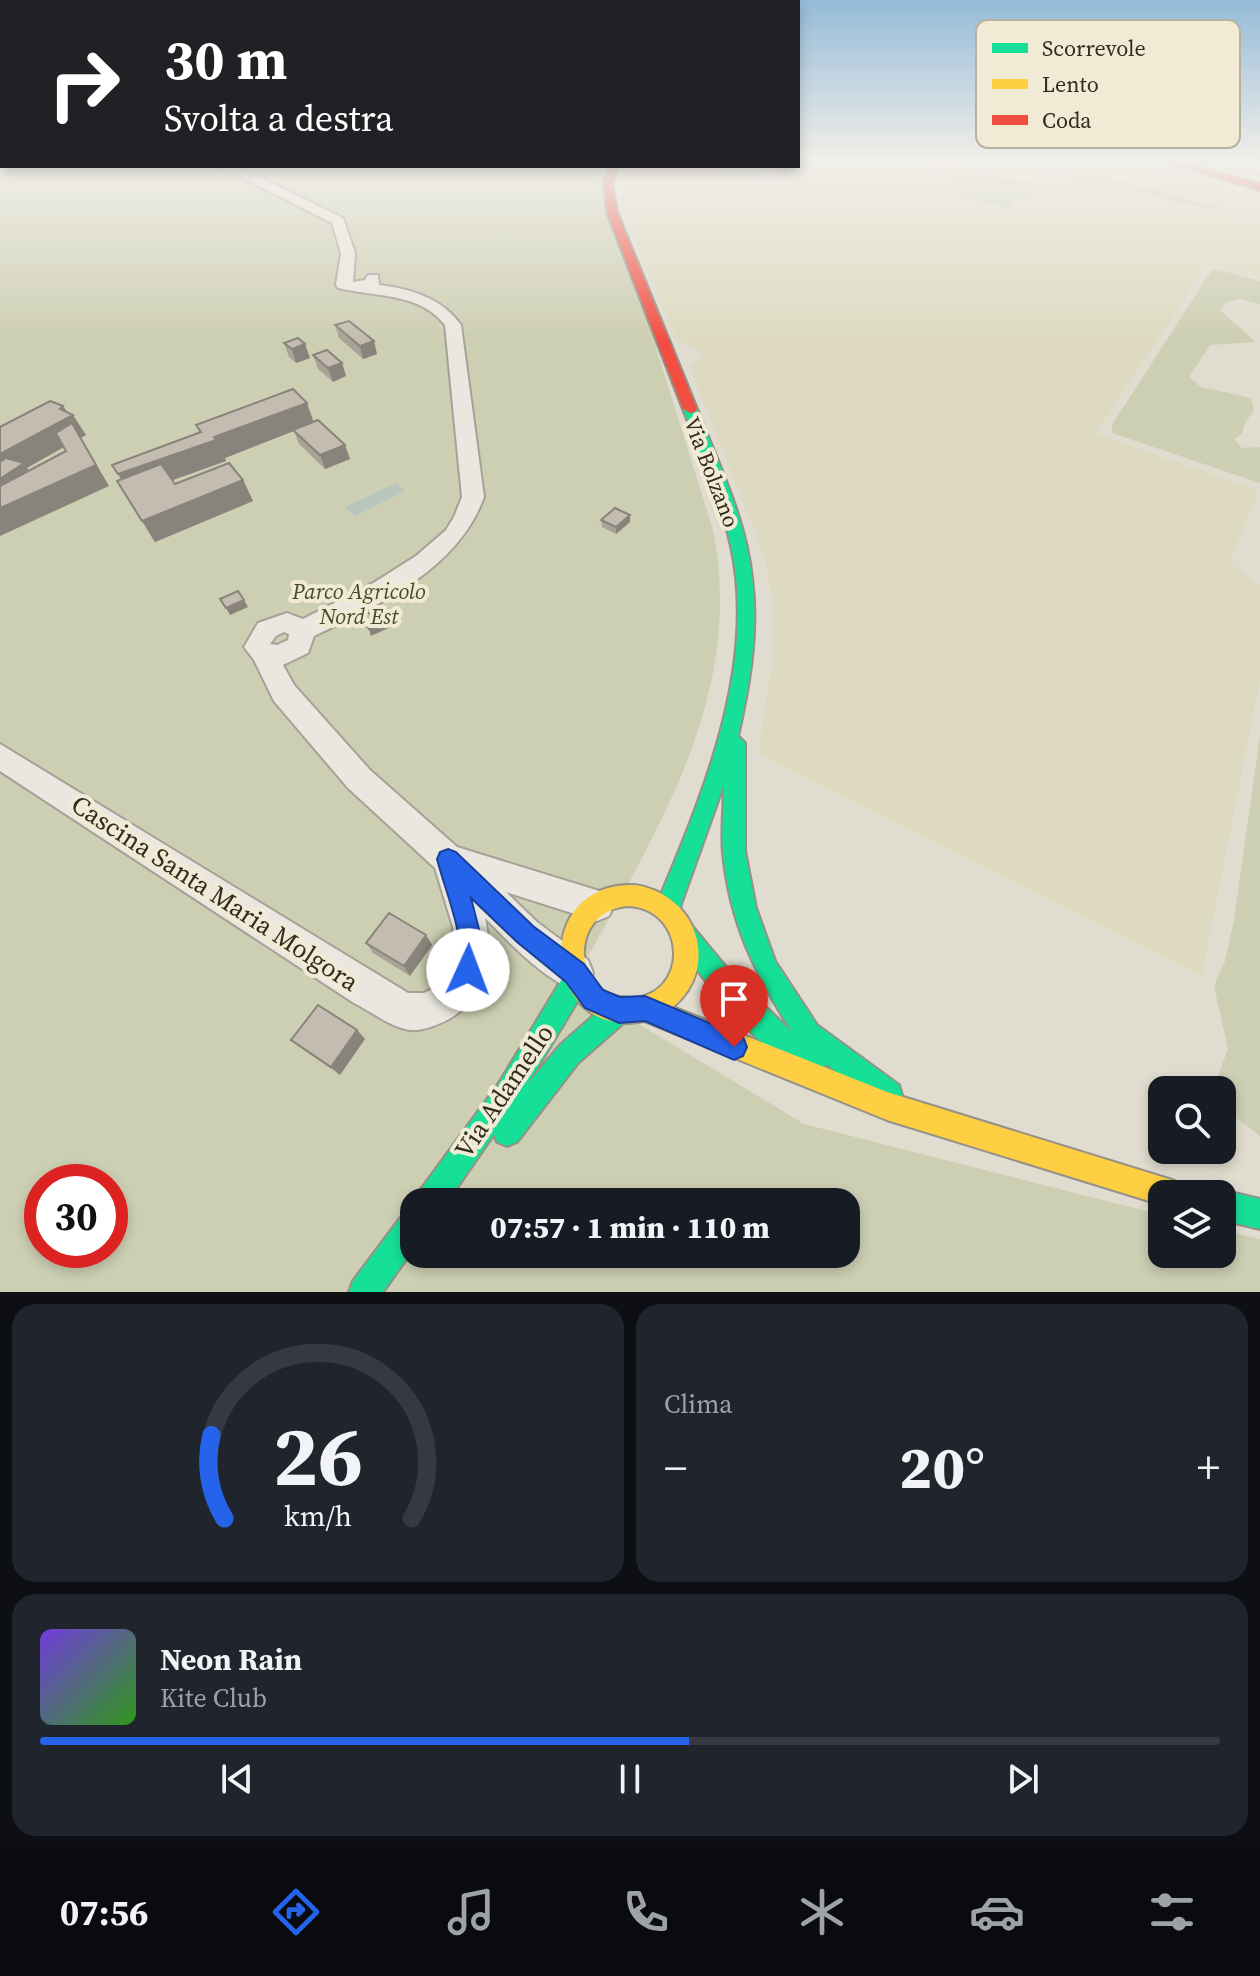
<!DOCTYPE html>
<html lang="it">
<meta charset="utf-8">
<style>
:root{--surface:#171b24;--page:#20242c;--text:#f1f3f6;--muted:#9ea1a6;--line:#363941;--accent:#2563eb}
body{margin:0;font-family:"Source Serif 4",serif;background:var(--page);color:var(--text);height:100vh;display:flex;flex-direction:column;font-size:30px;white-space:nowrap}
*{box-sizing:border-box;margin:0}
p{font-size:26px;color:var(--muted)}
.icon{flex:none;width:44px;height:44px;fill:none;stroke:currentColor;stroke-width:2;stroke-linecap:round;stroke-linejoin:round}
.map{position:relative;height:1292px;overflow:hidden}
.sheet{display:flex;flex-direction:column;gap:12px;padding:12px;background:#0d0f14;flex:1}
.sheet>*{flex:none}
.banner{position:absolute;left:0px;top:0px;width:800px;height:168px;box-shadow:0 4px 12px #0003;background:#202124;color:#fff;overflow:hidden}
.buttons{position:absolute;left:1148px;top:1076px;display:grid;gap:16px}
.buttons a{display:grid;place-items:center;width:88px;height:88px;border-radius:16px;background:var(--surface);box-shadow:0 4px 12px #0003;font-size:40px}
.speed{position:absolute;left:24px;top:1164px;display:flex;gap:16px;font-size:40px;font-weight:700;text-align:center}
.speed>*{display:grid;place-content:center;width:104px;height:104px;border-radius:50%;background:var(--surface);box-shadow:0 4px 12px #0003;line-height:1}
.speed .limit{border:12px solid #d22;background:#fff;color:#111}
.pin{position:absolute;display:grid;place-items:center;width:68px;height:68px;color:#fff;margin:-82px -34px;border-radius:50% 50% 50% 0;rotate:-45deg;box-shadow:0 0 8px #0007}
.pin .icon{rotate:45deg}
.me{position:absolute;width:88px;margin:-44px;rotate:2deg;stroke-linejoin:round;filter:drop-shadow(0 0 6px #0008)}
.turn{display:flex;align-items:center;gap:28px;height:168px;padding:0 32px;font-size:36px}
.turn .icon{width:104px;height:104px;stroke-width:2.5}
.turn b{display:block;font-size:56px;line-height:68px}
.big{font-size:60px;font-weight:800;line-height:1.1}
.sheet .card{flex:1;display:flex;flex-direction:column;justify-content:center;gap:12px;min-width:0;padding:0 28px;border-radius:24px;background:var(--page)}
.sheet .dial{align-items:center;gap:0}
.dial svg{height:208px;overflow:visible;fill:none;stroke:var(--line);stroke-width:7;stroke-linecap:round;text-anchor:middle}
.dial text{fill:var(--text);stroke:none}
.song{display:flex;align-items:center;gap:24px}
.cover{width:96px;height:96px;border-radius:12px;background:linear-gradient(135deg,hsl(260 70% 55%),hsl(110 70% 35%))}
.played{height:8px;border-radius:4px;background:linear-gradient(90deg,var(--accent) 55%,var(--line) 55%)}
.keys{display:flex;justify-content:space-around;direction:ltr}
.heat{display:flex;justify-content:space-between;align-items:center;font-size:44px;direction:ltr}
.sheet .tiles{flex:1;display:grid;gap:12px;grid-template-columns:1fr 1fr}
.card:last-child{grid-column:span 2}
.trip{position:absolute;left:400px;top:1188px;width:460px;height:80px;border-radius:24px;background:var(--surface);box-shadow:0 4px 12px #0003;font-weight:800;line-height:80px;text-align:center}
.dock{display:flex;height:128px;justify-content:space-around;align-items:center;background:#090b0e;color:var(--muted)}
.dock .icon{width:56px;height:56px}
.dock .active{color:var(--accent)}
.dock b{font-size:36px;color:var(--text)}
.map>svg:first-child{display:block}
</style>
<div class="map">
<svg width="1260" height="1292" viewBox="0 0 1260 1292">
<rect width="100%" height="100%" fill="#e0dccf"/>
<polygon fill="#dedac1" points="837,162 911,162 946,176 946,180 934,192 1012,212 1015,205 1026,203 1047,187 1033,181 987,173 983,169 958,162 1136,162 1260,197 1260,217 1120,180 1079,172 1046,170 1044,173 1051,177 1260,223 1260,278 1207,264 1096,434 1252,489 1258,495 1229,561 1260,586 1260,680 1202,976 758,754 771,668 773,604 764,555 689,367 706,354 680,340 671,328 619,199 621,183 642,166 700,166 765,188"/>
<g fill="#cdcfb3" fill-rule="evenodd">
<path d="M 0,162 L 2,166 L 567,166 L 604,181 L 713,530 C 747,700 650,841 573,984 L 804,1124 L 1162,1215 L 1162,1254 L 1222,1254 L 1222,1230 L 1260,1239 L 1260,1292 L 0,1292 ZM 42,1182 L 110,1182 L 110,1250 L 42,1250 ZM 414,1202 L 846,1202 L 846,1254 L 414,1254 Z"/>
<polygon points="918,162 952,162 999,178 1031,181 1043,186 1030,197 1011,204 1009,209 939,191 948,183 948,176"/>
<path d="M 1051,173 C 1105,170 1176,197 1230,210 L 1184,205 L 1158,197 L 1060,179 Z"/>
<polygon points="1213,268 1260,281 1260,304 1239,299 1225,303 1221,311 1256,342 1210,345 1189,377 1201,387 1251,398 1254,410 1245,423 1242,434 1234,439 1242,448 1260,447 1260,483 1112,433 1112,425"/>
<polygon points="1260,735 1260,1136 1222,1107 1222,1090 1213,1090 1228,1049 1214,986 1225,961 1234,920"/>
</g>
<polygon fill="#b8c6bf" points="396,483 405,491 355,516 345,507"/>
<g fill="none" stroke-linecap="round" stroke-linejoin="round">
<defs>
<g id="street">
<polygon points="1235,162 1250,162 1260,166 1260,175"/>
<path d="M 220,166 L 236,166 L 343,218 L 355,253 L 353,282 L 365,280 L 368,275 L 378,275 L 379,285 C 411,289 442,298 461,325 L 484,497 C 458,569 379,605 314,636 L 308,653 L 283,665 L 294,685 L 370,770 L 457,847 L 609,894 L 614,905 L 609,916 L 597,921 L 506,892 L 537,922 L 588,960 L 593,973 L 588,986 L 575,991 C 540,976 511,944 485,918 C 494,957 482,1006 441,1023 C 431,1027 421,1031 410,1030 C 390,1027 372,1012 354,1003 L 0,771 L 0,744 L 408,993 L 424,993 L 432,989 L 453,961 L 453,927 L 435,868 L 348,788 L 274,701 L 254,660 L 244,647 L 258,623 L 287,613 L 303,619 L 375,582 L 416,556 L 446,530 L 454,517 L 462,497 L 445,325 C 419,292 375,297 338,288 L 336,285 L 341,253 L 332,223 ZM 284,632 L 289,634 L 288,640 L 277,645 L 270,644 L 276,636 Z"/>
</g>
<g id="fast">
<path d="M 690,405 L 697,409 C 718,463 746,519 752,578 C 759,631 750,683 738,736 L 745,743 L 745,851 L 756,908 L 775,961 L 817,1025 L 899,1085 L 902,1095 L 899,1105 L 889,1108 L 879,1105 L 826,1064 L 822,1072 L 813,1076 C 759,1054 710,988 676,942 L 672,934 L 676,926 L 684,922 L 692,926 L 736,979 L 792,1032 C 755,973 730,924 723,853 C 721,830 724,806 724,784 L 681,904 L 678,919 L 670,922 L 662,919 L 657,904 C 699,803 748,689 736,577 C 730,519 704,463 683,409 Z"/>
<polygon points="577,966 586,969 589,978 586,987 527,1085 560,1045 610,1001 619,997 628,1001 632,1010 628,1019 578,1063 517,1142 507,1146 497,1142 494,1134 447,1202 414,1202 419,1192 499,1083 568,969"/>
<polygon points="1222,1190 1260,1199 1260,1229 1222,1220 1222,1194 1213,1194"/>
<polygon points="414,1208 414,1248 383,1292 349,1292 353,1281 404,1213"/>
</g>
<path id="slow" d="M 635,885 C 696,894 722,965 673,1007 L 887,1092 L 1172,1180 L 1182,1184 L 1186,1194 L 1162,1194 L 1162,1205 L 887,1120 L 644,1021 C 543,1042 528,881 635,885 ZM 629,906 C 688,910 689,995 632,998 C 571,1001 566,910 629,906 Z"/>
<g id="jam">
<polygon points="1169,162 1180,162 1260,184 1260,190"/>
<polygon points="610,166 618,166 612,182 617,212 697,409 695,412 690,413 683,409 607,212 604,182"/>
</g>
</defs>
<use href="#street" stroke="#a6a197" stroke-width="4"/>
<use href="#fast" stroke="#969187" stroke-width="4"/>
<use href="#slow" stroke="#969187" stroke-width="4"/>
<use href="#jam" stroke="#969187" stroke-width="4"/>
<use href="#street" fill="#e9e7df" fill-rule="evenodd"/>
<use href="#fast" fill="#16e098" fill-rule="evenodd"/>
<use href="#slow" fill="#ffcf43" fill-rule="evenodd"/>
<use href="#jam" fill="#f24e42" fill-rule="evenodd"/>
</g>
<g fill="#a9a297">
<polygon points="754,166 798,166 783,176"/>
<polygon points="335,325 377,354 363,359 339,338"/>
<polygon points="284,343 310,358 296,363 289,357"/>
<polygon points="313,355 342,363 346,376 333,382 318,369"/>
<polygon points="313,422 345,445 350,459 325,469 299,444 294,431 225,458 226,461 173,480 175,484 243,480 253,501 155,542 117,481 121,479 112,465 199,433 196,425"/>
<polygon points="601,520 630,522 616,534 602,527"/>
<polygon points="426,935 432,945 410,976 373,953 366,943"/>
<polygon points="357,1030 365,1039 340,1075 301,1048 291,1040"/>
</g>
<g fill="#89847b" fill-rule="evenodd">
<polygon points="798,162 819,162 783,176 784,166 798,166"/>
<polygon points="374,341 377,354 363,359 360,346"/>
<polygon points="305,344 310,358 296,363 292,349"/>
<polygon points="342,363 346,376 333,382 328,368"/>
<polygon points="307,403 314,423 225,458 226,461 131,495 118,474"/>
<path d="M 63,406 L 70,416 L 73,415 L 86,435 L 81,438 L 109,486 L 0,536 L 0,454 ZM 80,438 L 38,484 L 27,468 Z"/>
<polygon points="345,445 350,459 325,469 320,455"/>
<polygon points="243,480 253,501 155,542 142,521"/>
<polygon points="630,515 630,522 616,534 616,527"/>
<polygon points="244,600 248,607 230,615 226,608"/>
<polygon points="393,618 395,625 371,636 369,629"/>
<polygon points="426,935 432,945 410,976 404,966"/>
<polygon points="357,1030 365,1039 340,1075 331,1067"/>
</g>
<g fill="#c4bcb0" stroke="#89847b" stroke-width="2">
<polygon points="349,321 374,341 360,346 335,325"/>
<polygon points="298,338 305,344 292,349 284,343"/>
<polygon points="327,350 342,363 328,368 313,355"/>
<polygon points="293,389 307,403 214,437 216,440 118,474 112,465 201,432 196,425"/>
<polygon points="50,401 63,406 60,409 73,415 0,454 0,427"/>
<polygon points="318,420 345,445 320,455 293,430"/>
<polygon points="72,423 96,465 0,508 0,486 66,451 56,433"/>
<polygon points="6,458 24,463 0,479 0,462"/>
<polygon points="229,463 243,480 142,521 117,481 161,464 175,484"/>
<polygon points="615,508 630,515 616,527 601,520"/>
<polygon points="238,591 244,600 226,608 220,599"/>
<polygon points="384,606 393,618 369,629 360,617"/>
<polygon points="389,913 426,935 404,966 366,943"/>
<polygon points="318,1005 357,1030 331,1067 291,1040"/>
</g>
<linearGradient id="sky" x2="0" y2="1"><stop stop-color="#95bbd8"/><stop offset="0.47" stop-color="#f1efe9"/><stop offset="1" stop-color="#f1efe9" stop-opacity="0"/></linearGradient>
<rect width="1260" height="342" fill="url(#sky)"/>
<path fill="#2563eb" stroke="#184099" stroke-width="2" d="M 448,849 L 456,852 L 533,926 L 584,964 L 603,990 L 620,997 L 645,996 L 743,1037 L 747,1047 L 743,1056 L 734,1060 L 645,1021 L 619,1023 L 585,1008 L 566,982 L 517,942 L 471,898 L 484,949 L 477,979 L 468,982 L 459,979 C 453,963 460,945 457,928 C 452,905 443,882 437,859 L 440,852 Z"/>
<g text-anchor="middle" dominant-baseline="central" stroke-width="8" stroke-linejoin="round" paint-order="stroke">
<g font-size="22" fill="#342b20" stroke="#f1ebd5">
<text transform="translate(712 472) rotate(69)">Via Bolzano</text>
</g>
<g font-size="22" font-style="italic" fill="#424e29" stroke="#f1ebd5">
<text x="359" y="591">Parco Agricolo<tspan x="359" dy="25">Nord Est</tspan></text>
</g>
<g font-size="26" fill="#342b20" stroke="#f1ebd5">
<text transform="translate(215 893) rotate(33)">Cascina Santa Maria Molgora</text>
<text transform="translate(504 1091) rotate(-56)">Via Adamello</text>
</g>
</g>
<rect x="976" y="20" width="264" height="128" rx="12" fill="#f1ebd5" stroke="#b8b19f" stroke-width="2"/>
<rect x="992" y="43" width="36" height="10" fill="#16e098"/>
<rect x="992" y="79" width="36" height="10" fill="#ffcf43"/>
<rect x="992" y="115" width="36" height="10" fill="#f24e42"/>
<g font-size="22" fill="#342b20">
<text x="1042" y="56">Scorrevole</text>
<text x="1042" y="92">Lento</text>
<text x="1042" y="128">Coda</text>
</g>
</svg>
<div class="buttons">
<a><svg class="icon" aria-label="search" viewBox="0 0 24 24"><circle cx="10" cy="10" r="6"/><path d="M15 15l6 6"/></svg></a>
<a><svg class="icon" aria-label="layers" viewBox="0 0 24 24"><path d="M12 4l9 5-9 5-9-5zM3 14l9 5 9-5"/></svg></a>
</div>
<div class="speed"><div class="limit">30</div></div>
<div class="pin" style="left:734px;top:1047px;background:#d93025"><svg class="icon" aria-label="arrive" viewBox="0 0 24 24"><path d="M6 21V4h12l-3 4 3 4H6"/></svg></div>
<svg class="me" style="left:468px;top:970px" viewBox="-20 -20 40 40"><circle r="19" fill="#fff"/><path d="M0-13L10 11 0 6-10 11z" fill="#2563eb"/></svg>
<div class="trip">07:57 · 1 min · 110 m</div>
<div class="banner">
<div class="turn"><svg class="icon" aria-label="right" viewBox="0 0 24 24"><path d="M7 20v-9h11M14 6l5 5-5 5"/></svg><div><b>30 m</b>Svolta a destra</div></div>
</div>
</div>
<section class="sheet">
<div class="tiles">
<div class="card dial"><svg viewBox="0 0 100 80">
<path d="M14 69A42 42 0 1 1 86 69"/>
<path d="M14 69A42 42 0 0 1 9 37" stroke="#2563eb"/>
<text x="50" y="56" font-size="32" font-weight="700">26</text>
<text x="50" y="72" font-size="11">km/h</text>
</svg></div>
<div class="card"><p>Clima</p>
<div class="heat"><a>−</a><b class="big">20°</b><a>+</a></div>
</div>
<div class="card">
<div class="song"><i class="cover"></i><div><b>Neon Rain</b><p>Kite Club</p></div></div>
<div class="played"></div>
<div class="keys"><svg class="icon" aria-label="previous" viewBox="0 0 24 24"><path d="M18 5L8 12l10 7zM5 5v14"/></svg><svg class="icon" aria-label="pause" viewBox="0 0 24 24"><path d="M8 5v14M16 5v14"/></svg><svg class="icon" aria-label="next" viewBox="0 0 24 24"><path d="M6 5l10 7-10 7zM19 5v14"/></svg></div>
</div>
</div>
</section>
<nav class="dock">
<b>07:56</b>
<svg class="icon active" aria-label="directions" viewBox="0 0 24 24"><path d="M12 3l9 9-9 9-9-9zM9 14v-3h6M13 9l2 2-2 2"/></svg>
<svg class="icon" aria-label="music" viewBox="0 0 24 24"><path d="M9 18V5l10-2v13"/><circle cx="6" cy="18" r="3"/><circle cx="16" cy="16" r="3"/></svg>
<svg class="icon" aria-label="phone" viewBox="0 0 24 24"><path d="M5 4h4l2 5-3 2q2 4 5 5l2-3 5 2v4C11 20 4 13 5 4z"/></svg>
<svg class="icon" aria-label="climate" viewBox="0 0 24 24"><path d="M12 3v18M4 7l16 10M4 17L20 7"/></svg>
<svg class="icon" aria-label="car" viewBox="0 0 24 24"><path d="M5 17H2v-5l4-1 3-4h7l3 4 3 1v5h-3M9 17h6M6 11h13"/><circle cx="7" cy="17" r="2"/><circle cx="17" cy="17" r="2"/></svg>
<svg class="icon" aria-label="filters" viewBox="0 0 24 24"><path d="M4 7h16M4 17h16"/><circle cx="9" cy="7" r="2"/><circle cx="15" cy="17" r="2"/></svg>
</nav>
